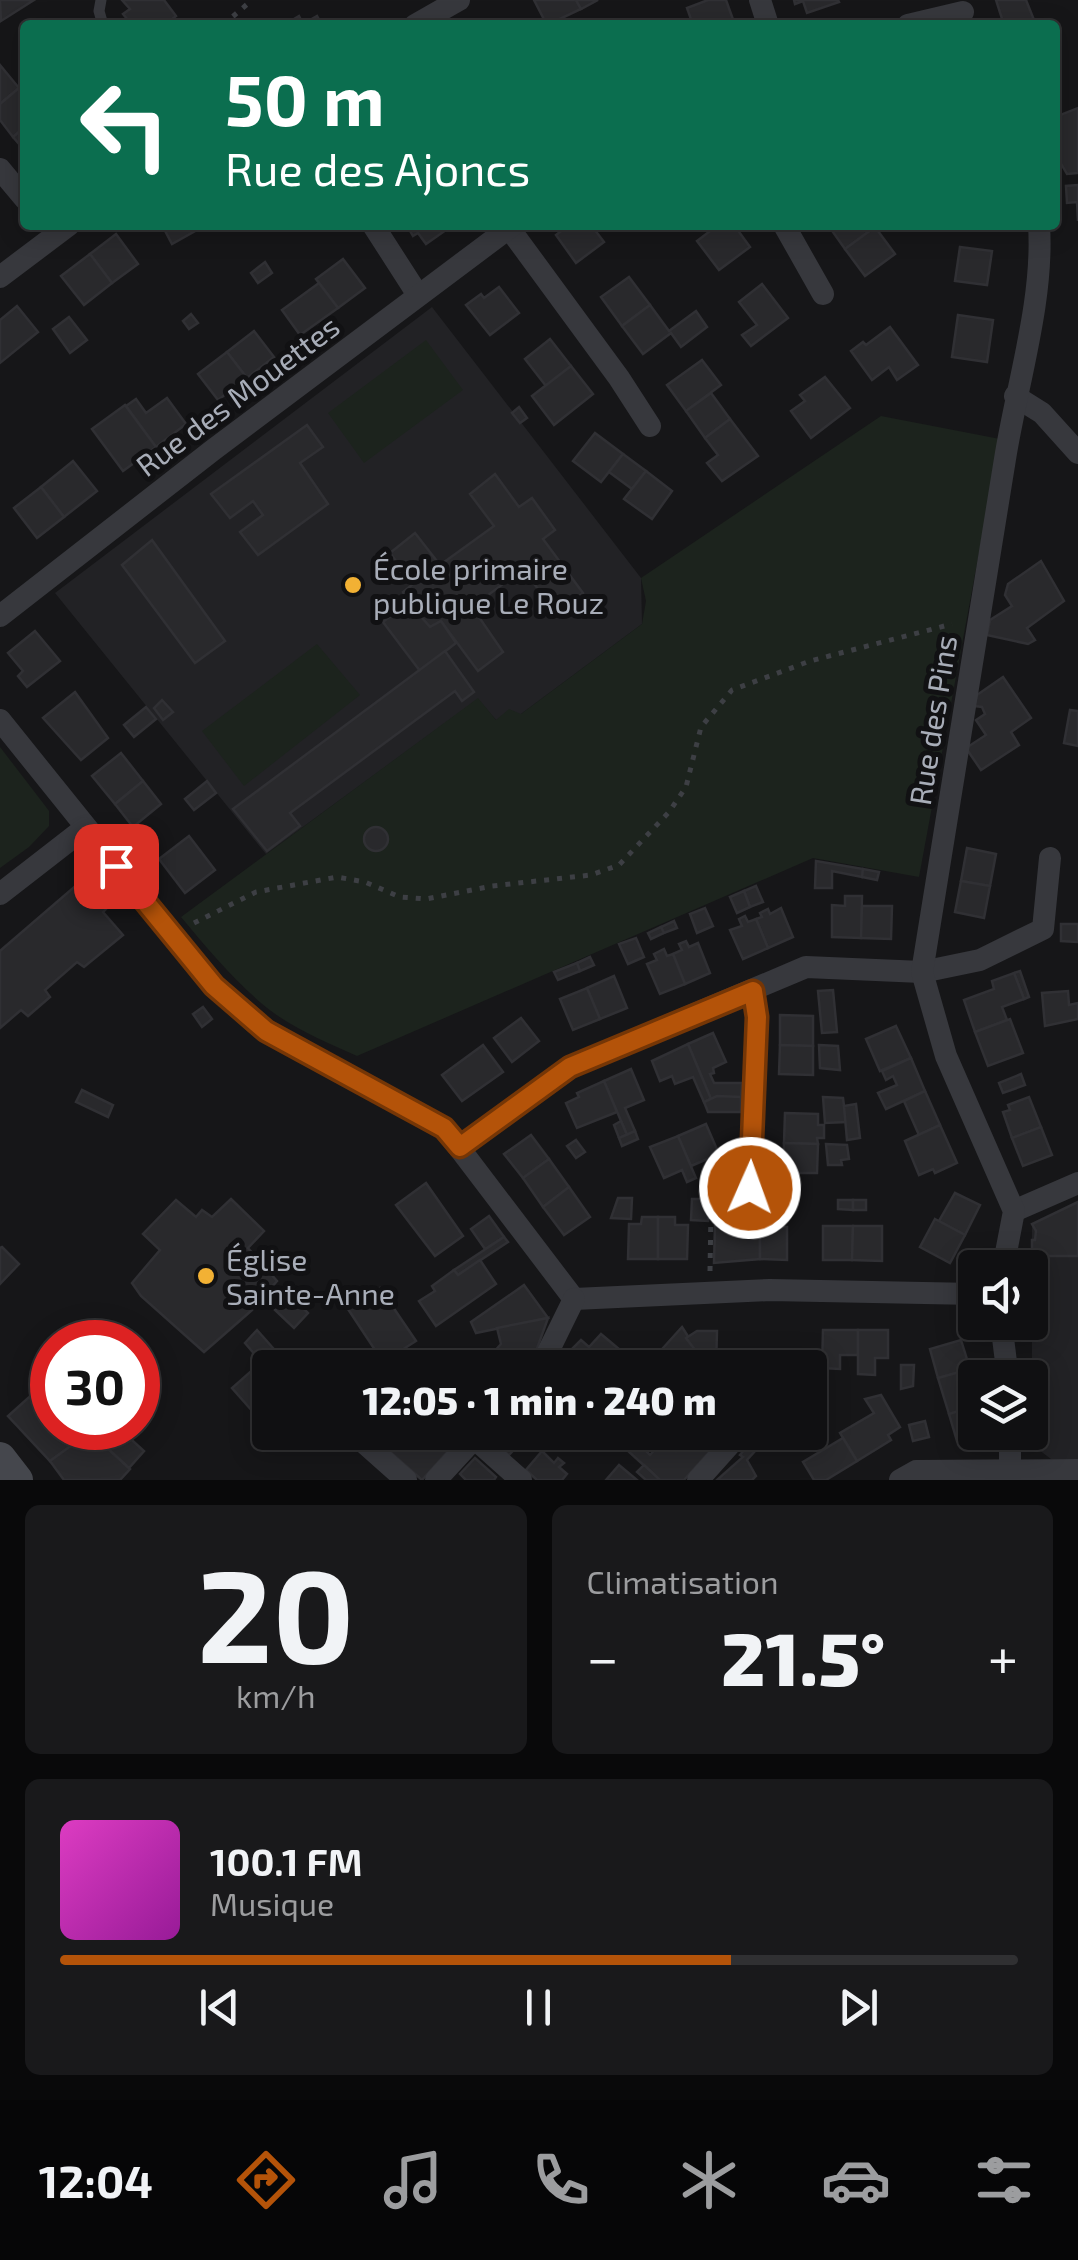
<!DOCTYPE html>
<html lang="fr">
<meta charset="utf-8">
<style>
:root{--surface:#101012;--page:#19191b;--text:#f1f3f6;--muted:#9c9d9f;--line:#303032;--accent:#b45309}
body{margin:0;font-family:"Exo 2",sans-serif;background:var(--page);color:var(--text);height:100vh;display:flex;flex-direction:column;font-size:38px;white-space:nowrap}
*{box-sizing:border-box;margin:0}
p{font-size:32px;color:var(--muted)}
.icon{flex:none;width:55px;height:55px;fill:none;stroke:currentColor;stroke-width:2;stroke-linecap:round;stroke-linejoin:round}
.map{position:relative;height:1480px;overflow:hidden}
.drawer{display:flex;flex-direction:column;gap:25px;padding:25px;background:#09090a;flex:1}
.drawer>*{flex:none}
.top-card{position:absolute;left:20px;top:20px;width:1040px;height:210px;border-radius:10px;box-shadow:0 5px 25px #0003,0 0 0 2px var(--line);background:#0b6e4f;color:#fff;overflow:hidden}
.controls{position:absolute;left:958px;top:1250px;display:grid;gap:20px}
.controls a{display:grid;place-items:center;width:90px;height:90px;border-radius:10px;background:var(--surface);box-shadow:0 5px 25px #0003,0 0 0 2px var(--line);font-size:50px}
.speed{position:absolute;left:30px;top:1320px;display:flex;gap:20px;font-size:50px;font-weight:700;text-align:center}
.speed>*{display:grid;place-content:center;width:130px;height:130px;border-radius:50%;background:var(--surface);box-shadow:0 5px 25px #0003,0 0 0 2px var(--line);line-height:1}
.speed .limit{border:15px solid #d22;background:#fff;color:#111}
.pin{position:absolute;display:grid;place-items:center;width:85px;height:85px;color:#fff;margin:-42px;border-radius:20px;box-shadow:0 5px 15px #0006}
.me{position:absolute;width:110px;margin:-55px;rotate:2deg;stroke-linejoin:round;filter:drop-shadow(0 0 8px #0008)}
.turn{display:flex;align-items:center;gap:35px;height:210px;padding:0 40px;font-size:45px}
.turn .icon{width:130px;height:130px;stroke-width:2.5}
.turn b{display:block;font-size:70px;line-height:85px}
.big{font-size:75px;font-weight:800;line-height:1.1}
.drawer .card{flex:1;display:flex;flex-direction:column;justify-content:center;gap:15px;min-width:0;padding:0 35px;border-radius:15px;background:var(--page)}
.drawer .dial{align-items:center;gap:0}
.dial b{font-size:130px;line-height:1}
.song{display:flex;align-items:center;gap:30px}
.cover{width:120px;height:120px;border-radius:15px;background:linear-gradient(135deg,hsl(310 70% 55%),hsl(300 70% 35%))}
.played{height:10px;border-radius:5px;background:linear-gradient(90deg,var(--accent) 70%,var(--line) 70%)}
.keys{display:flex;justify-content:space-around;direction:ltr}
.heat{display:flex;justify-content:space-between;align-items:center;font-size:55px;direction:ltr}
.drawer .tiles{flex:1;display:grid;gap:25px;grid-template-columns:1fr 1fr}
.card:last-child{grid-column:span 2}
.trip{position:absolute;left:252px;top:1350px;width:575px;height:100px;border-radius:10px;background:var(--surface);box-shadow:0 5px 25px #0003,0 0 0 2px var(--line);font-weight:800;line-height:100px;text-align:center}
.tab-bar{display:flex;height:160px;justify-content:space-around;align-items:center;background:#060607;color:var(--muted)}
.tab-bar .icon{width:70px;height:70px}
.tab-bar .on{color:var(--accent)}
.tab-bar b{font-size:45px;color:var(--text)}
.map>svg:first-child{display:block}
</style>
<div class="map">
<svg width="1078" height="1480" viewBox="0 0 1078 1480">
<rect width="100%" height="100%" fill="#161618"/>
<g fill="#222225">
<polygon points="432,307 641,578 642,624 521,714 496,720 478,699 266,854 55,593"/>
<polygon points="1078,1202 1078,1459 1051,1459 1034,1446 1032,1434 1032,1224"/>
</g>
<g fill="#1c231d">
<polygon points="426,340 463,390 364,463 328,413"/>
<path d="M 881,416 L 1000,439 L 919,877 L 813,858 L 357,1056 C 324,1041 289,1027 261,1003 C 231,977 206,947 181,917 L 478,698 L 496,720 L 509,709 L 521,714 L 642,624 L 646,601 L 641,578 Z"/>
<polygon points="317,644 360,695 244,786 202,731"/>
<polygon points="0,747 43,803 49,811 49,826 29,847 0,868"/>
</g>
<g fill="#29292c" stroke="#303034" stroke-width="2.5">
<polygon points="0,0 34,0 1,21"/>
<polygon points="122,0 164,0 176,16 165,25 132,25 123,14 130,9"/>
<polygon points="534,0 576,0 581,9 547,25"/>
<polygon points="576,0 598,0 581,9"/>
<polygon points="708,0 726,0 735,25 693,25 687,8"/>
<polygon points="794,0 838,0 839,2 807,13 803,1 795,4"/>
<polygon points="996,0 1026,0 1036,25 1004,25"/>
<polygon points="299,16 303,24 317,16 322,25 284,25"/>
<polygon points="0,65 19,88 0,104"/>
<polygon points="19,88 25,95 25,127 13,137 0,120 0,104"/>
<polygon points="1078,108 1078,173 1067,174 1055,153 1055,117"/>
<polygon points="25,127 25,151 13,137"/>
<polygon points="1078,185 1078,221 1077,202 1067,203 1066,186"/>
<polygon points="162,225 204,225 204,226 172,244"/>
<polygon points="411,225 453,225 426,244 418,233 413,236 409,229"/>
<polygon points="569,225 591,225 604,242 576,263 556,235"/>
<polygon points="718,225 734,225 750,247 719,270 697,241"/>
<polygon points="828,225 873,225 875,227 845,249"/>
<polygon points="875,227 895,254 865,276 845,249"/>
<polygon points="116,234 138,264 112,283 90,254"/>
<polygon points="960,247 992,251 987,285 955,281"/>
<polygon points="90,254 112,283 84,305 61,276"/>
<polygon points="343,259 365,288 338,308 316,279"/>
<polygon points="265,262 272,273 258,283 251,273"/>
<polygon points="629,277 650,305 622,326 601,297"/>
<polygon points="319,283 338,308 300,335 282,310"/>
<polygon points="762,284 788,318 751,346 742,335 757,325 739,302"/>
<polygon points="499,287 519,313 490,335 466,305 481,294 484,298"/>
<polygon points="650,305 669,331 696,311 707,327 681,347 671,333 643,354 622,326"/>
<polygon points="17,306 38,332 0,363 0,320"/>
<polygon points="191,314 198,323 189,329 183,321"/>
<polygon points="958,315 993,320 987,362 952,357"/>
<polygon points="69,317 87,340 70,353 53,329"/>
<polygon points="890,327 918,365 897,380 889,367 872,380 851,351 863,342 866,345"/>
<polygon points="254,331 274,357 247,378 227,352"/>
<polygon points="550,339 571,366 546,386 525,359"/>
<polygon points="227,352 247,378 218,400 198,374"/>
<polygon points="702,360 721,385 686,411 667,385"/>
<polygon points="571,366 593,394 554,425 532,396"/>
<polygon points="825,377 850,408 811,438 791,411 805,401 800,395"/>
<polygon points="711,393 730,419 705,438 686,411"/>
<polygon points="167,398 186,424 156,447 126,406 136,399 146,413"/>
<polygon points="125,405 156,447 123,471 92,429"/>
<polygon points="519,407 527,418 520,423 512,413"/>
<polygon points="730,419 758,456 722,481 707,463 718,455 705,438"/>
<polygon points="307,425 323,447 300,463 328,504 258,555 240,532 263,515 253,501 230,518 211,494"/>
<polygon points="595,433 623,454 601,482 573,461"/>
<polygon points="623,454 646,471 632,489 609,472"/>
<polygon points="73,461 97,491 64,517 41,487"/>
<polygon points="646,471 672,491 652,519 624,499"/>
<polygon points="495,474 519,507 532,498 555,530 543,539 583,593 556,613 523,569 472,607 503,652 478,671 441,621 430,627 408,602 403,592 413,584 390,553 415,533 440,565 494,526 470,494"/>
<polygon points="41,487 64,517 37,538 14,508"/>
<polygon points="152,540 225,641 195,663 122,565"/>
<polygon points="1041,561 1064,601 1027,628 1035,640 1028,644 987,635 990,620 1012,606 1005,595 1008,584"/>
<polygon points="408,602 430,627 441,621 456,643 420,671 383,622"/>
<polygon points="35,631 60,661 27,687 18,676 23,671 8,653"/>
<polygon points="445,651 474,692 462,701 455,691 290,813 300,826 267,851 233,809"/>
<polygon points="1003,677 1031,718 1011,732 1019,745 981,770 966,748 986,735 976,720 985,714 982,707 974,706 977,695"/>
<polygon points="75,692 108,738 81,760 43,718"/>
<polygon points="162,700 173,712 163,720 154,708"/>
<polygon points="146,707 156,719 134,737 124,725"/>
<polygon points="1070,710 1078,711 1078,746 1064,743"/>
<polygon points="121,753 143,781 115,804 92,776"/>
<polygon points="143,781 161,804 133,827 115,804"/>
<polygon points="207,781 216,793 194,810 185,799"/>
<circle cx="376" cy="839" r="12"/>
<polygon points="189,836 215,870 185,893 159,859"/>
<polygon points="967,848 996,854 990,886 961,881"/>
<polygon points="816,861 863,869 862,877 832,871 832,888 815,888"/>
<polygon points="863,869 879,872 877,880 862,877"/>
<polygon points="87,876 110,905 103,912 123,935 84,967 77,962 45,990 50,997 28,1016 21,1010 0,1028 0,951"/>
<polygon points="961,881 990,886 984,918 955,912"/>
<polygon points="756,886 763,902 750,907 744,891"/>
<polygon points="744,891 750,907 737,913 730,897"/>
<polygon points="845,896 862,896 861,938 832,937 832,905 845,906"/>
<polygon points="862,906 892,906 891,939 861,938"/>
<polygon points="705,908 713,926 697,933 690,914"/>
<polygon points="781,908 793,937 768,948 756,919 762,917 760,913 768,909 770,914"/>
<polygon points="745,916 748,922 756,919 768,948 743,959 730,930 742,926 739,919"/>
<polygon points="674,921 677,928 664,933 661,927"/>
<polygon points="1061,924 1078,924 1078,942 1061,941"/>
<polygon points="661,927 664,933 651,939 648,933"/>
<polygon points="636,938 644,957 628,964 619,944"/>
<polygon points="686,941 689,947 698,943 710,973 685,984 673,954 682,950 679,944"/>
<polygon points="664,949 667,956 673,954 685,984 660,994 647,964 657,960 654,954"/>
<polygon points="590,957 594,965 580,971 577,963"/>
<polygon points="577,963 580,971 558,980 554,972"/>
<polygon points="1020,971 1029,997 1024,999 1014,973"/>
<polygon points="1014,973 1024,999 1002,1007 1007,1020 975,1032 964,1000 994,989 992,981"/>
<polygon points="614,976 627,1008 600,1019 587,988"/>
<polygon points="587,988 600,1019 573,1030 560,999"/>
<polygon points="833,990 837,1032 822,1033 818,991"/>
<polygon points="1068,991 1069,1005 1078,1003 1078,1019 1045,1026 1042,993"/>
<polygon points="203,1007 212,1019 202,1027 193,1014"/>
<polygon points="780,1015 813,1016 813,1046 780,1045"/>
<polygon points="521,1018 539,1041 512,1062 494,1038"/>
<polygon points="1010,1019 1023,1053 988,1066 975,1032"/>
<polygon points="896,1026 911,1058 880,1071 866,1039"/>
<polygon points="713,1033 726,1062 713,1068 714,1073 710,1074 714,1083 742,1083 741,1097 711,1099 688,1044"/>
<polygon points="688,1044 711,1099 704,1102 693,1077 675,1084 672,1076 660,1081 652,1061"/>
<polygon points="483,1045 503,1072 462,1101 442,1075"/>
<polygon points="780,1045 813,1046 813,1075 779,1074"/>
<polygon points="819,1045 838,1046 840,1070 820,1068"/>
<polygon points="911,1058 925,1091 886,1109 878,1093 897,1085 893,1076 886,1080 882,1071"/>
<polygon points="631,1069 644,1100 625,1108 635,1131 627,1135 604,1081"/>
<polygon points="1021,1074 1025,1085 1003,1093 999,1083"/>
<polygon points="604,1081 617,1112 577,1128 566,1103 579,1097 577,1093"/>
<polygon points="82,1090 113,1105 108,1117 76,1102"/>
<polygon points="925,1091 940,1125 919,1135 904,1101"/>
<polygon points="717,1096 741,1097 741,1112 708,1112 704,1102"/>
<polygon points="823,1097 843,1098 846,1122 825,1123"/>
<polygon points="1029,1097 1041,1127 1012,1138 1003,1112 1010,1110 1008,1105"/>
<polygon points="856,1104 860,1138 847,1140 844,1106"/>
<polygon points="785,1113 818,1114 818,1125 824,1125 824,1138 817,1138 818,1144 784,1143"/>
<polygon points="621,1121 627,1135 619,1138 614,1125"/>
<polygon points="706,1124 719,1154 691,1166 678,1136"/>
<polygon points="940,1125 957,1163 935,1173 933,1169 919,1175 905,1141"/>
<polygon points="1041,1127 1052,1155 1023,1166 1012,1138"/>
<polygon points="635,1131 638,1139 622,1146 619,1138"/>
<polygon points="531,1135 549,1159 523,1178 504,1154"/>
<polygon points="678,1136 696,1178 687,1182 682,1170 664,1178 650,1147"/>
<polygon points="576,1140 585,1152 576,1158 567,1146"/>
<polygon points="784,1143 818,1144 817,1173 783,1173"/>
<polygon points="826,1144 847,1145 849,1159 841,1160 842,1165 828,1165"/>
<polygon points="549,1159 569,1187 543,1207 523,1178"/>
<polygon points="426,1183 463,1236 435,1256 396,1205"/>
<polygon points="569,1187 590,1217 564,1235 543,1207"/>
<polygon points="955,1193 980,1205 965,1235 939,1221"/>
<polygon points="618,1198 632,1198 631,1219 611,1218"/>
<polygon points="231,1199 264,1231 248,1248 277,1281 252,1310 204,1352 141,1296 132,1283 160,1250 143,1234 176,1200 196,1217 202,1210 212,1217"/>
<polygon points="692,1199 708,1199 708,1221 691,1220"/>
<polygon points="747,1199 760,1199 760,1220 746,1219"/>
<polygon points="760,1199 775,1200 775,1208 760,1208"/>
<polygon points="838,1200 853,1200 853,1210 838,1209"/>
<rect x="853" y="1200" width="13" height="10"/>
<polygon points="1078,1202 1078,1256 1032,1256 1032,1240 1035,1240 1036,1231 1032,1224"/>
<polygon points="489,1216 504,1237 485,1249 471,1229"/>
<polygon points="642,1217 658,1217 658,1259 628,1259 629,1224 641,1224"/>
<polygon points="658,1217 675,1217 675,1225 688,1225 687,1259 658,1259"/>
<polygon points="935,1219 965,1235 950,1263 920,1247"/>
<polygon points="715,1226 760,1227 760,1259 714,1263"/>
<polygon points="823,1226 853,1226 852,1260 823,1260"/>
<polygon points="853,1226 882,1226 882,1261 852,1260"/>
<polygon points="760,1227 787,1227 787,1260 760,1259"/>
<polygon points="504,1237 508,1242 458,1275 454,1270"/>
<polygon points="2,1247 19,1264 0,1284 0,1248"/>
<polygon points="480,1260 496,1284 436,1326 419,1301 435,1291 432,1286 454,1270 458,1275"/>
<polygon points="524,1285 548,1318 476,1333 471,1322"/>
<polygon points="380,1288 416,1341 383,1362 348,1309"/>
<polygon points="290,1295 308,1313 294,1328 275,1310"/>
<polygon points="548,1318 535,1354 523,1368 487,1368 483,1364 501,1344 497,1328"/>
<polygon points="682,1327 705,1363 701,1368 666,1368 675,1358 663,1348"/>
<polygon points="257,1330 273,1348 263,1356 257,1357 245,1343"/>
<polygon points="823,1330 858,1330 858,1355 840,1355 840,1369 822,1368"/>
<polygon points="858,1330 888,1330 888,1358 875,1358 875,1375 858,1374"/>
<polygon points="697,1331 717,1331 716,1368 701,1368 705,1363 686,1338"/>
<polygon points="601,1334 620,1350 604,1368 590,1368 571,1350 581,1340 589,1347"/>
<polygon points="961,1340 970,1369 938,1378 930,1349"/>
<polygon points="571,1350 590,1368 555,1368"/>
<polygon points="901,1365 914,1365 913,1386 901,1389"/>
<polygon points="257,1366 270,1381 270,1399 254,1413 232,1388"/>
<polygon points="970,1369 975,1386 975,1406 949,1414 938,1378"/>
<polygon points="46,1382 52,1389 52,1428 86,1428 90,1432 50,1461 8,1416"/>
<polygon points="881,1395 900,1427 888,1435 891,1440 857,1461 840,1433 874,1413 865,1399"/>
<polygon points="270,1399 270,1430 254,1413"/>
<polygon points="975,1406 975,1432 986,1432 957,1441 949,1414"/>
<polygon points="925,1421 929,1437 913,1441 909,1425"/>
<polygon points="90,1432 130,1469 120,1480 64,1480 50,1461"/>
<polygon points="123,1432 144,1451 129,1468 104,1445"/>
<polygon points="388,1432 430,1432 449,1450 422,1480 380,1443"/>
<polygon points="430,1432 465,1432 449,1450"/>
<polygon points="497,1432 530,1432 509,1455 491,1439"/>
<polygon points="699,1432 730,1433 715,1447"/>
<polygon points="730,1432 759,1432 747,1447"/>
<polygon points="759,1432 766,1439 747,1460 756,1476 752,1480 717,1480 743,1457 740,1455"/>
<polygon points="692,1434 710,1451 684,1480 660,1480 628,1451 637,1442 650,1455 664,1440 676,1451"/>
<polygon points="843,1438 857,1461 826,1480 814,1480 803,1462"/>
<polygon points="542,1451 554,1463 558,1458 564,1463 559,1467 567,1474 562,1480 537,1480 526,1470"/>
<polygon points="475,1458 496,1477 494,1480 466,1480 460,1474"/>
<polygon points="619,1465 637,1480 606,1480"/>
<polygon points="644,1465 660,1480 646,1480 637,1472"/>
</g>
<g fill="none" stroke-linecap="round" stroke-linejoin="round">
<g stroke="#3d3f44" stroke-width="5" stroke-dasharray="5 8" stroke-linecap="butt">
<polyline points="223,25 252,0"/>
<polyline points="194,923 256,892 337,877 365,882 400,897 426,899 492,886 591,875 619,865 669,812 686,787 701,727 732,690 810,661 952,624"/>
<polyline points="710,1271 711,1212"/>
</g>
<polyline stroke="#37383d" stroke-width="11" points="101,0 99,11 103,25"/>
<g stroke="#37383d" stroke-width="22">
<polyline points="760,0 768,25"/>
<polyline points="415,25 459,0"/>
<polyline points="908,25 963,12"/>
<polyline points="0,169 25,199"/>
<polyline points="373,225 418,295"/>
<polyline points="784,225 823,294"/>
<polyline points="509,228 619,378 650,426"/>
<polyline points="0,277 69,225"/>
<polyline points="1015,396 1042,413 1078,453"/>
<polyline points="0,616 213,450 513,225"/>
<polyline points="0,720 214,986 266,1031 444,1128 574,1299"/>
<polyline points="0,894 85,828"/>
<polyline points="460,1147 569,1067 806,967 922,972 980,960 1043,929 1050,858"/>
<polyline points="712,1189 750,1188 757,1017 753,991"/>
<polyline points="1014,1211 1078,1183"/>
<path d="M 1003,1268 L 1014,1211 L 946,1056 L 922,972 C 949,801 977,630 1005,459 C 1017,384 1044,300 1039,225"/>
<polyline points="574,1299 770,1290 975,1294"/>
<polyline points="1001,1322 1008,1378"/>
<polyline points="536,1368 546,1356 574,1299"/>
<polyline points="352,1432 406,1480"/>
<polyline points="474,1438 521,1480"/>
<polyline points="1010,1469 1010,1432"/>
<polyline points="436,1480 480,1432"/>
<polyline points="698,1480 733,1441"/>
<polyline points="900,1480 916,1471 1078,1470"/>
</g>
<polyline stroke="#45474d" stroke-width="32" points="0,1458 17,1480"/>
</g>
<g fill="none" stroke-linecap="round" stroke-linejoin="round">
<defs>
<polyline id="route" points="116,866 214,986 266,1031 444,1128 460,1147 570,1067 753,991 757,1017 750,1188"/>
</defs>
<use href="#route" stroke="#753606" stroke-width="25"/>
<use href="#route" stroke="#b45309" stroke-width="18"/>
</g>
<g fill="#f2b134" stroke="#111113" stroke-width="4">
<circle cx="353" cy="585" r="10"/>
<circle cx="206" cy="1276" r="10"/>
</g>
<g text-anchor="middle" dominant-baseline="central" stroke-width="10" stroke-linejoin="round" paint-order="stroke">
<g font-size="30" fill="#a8adb8" stroke="#111113">
<text transform="translate(237 395) rotate(-37)">Rue des Mouettes</text>
<text transform="translate(932 720) rotate(-81)">Rue des Pins</text>
</g>
<g font-size="30" fill="#a8adb8" stroke="#111113" text-anchor="start">
<text x="373" y="568">École primaire<tspan x="373" dy="34">publique Le Rouz</tspan></text>
<text x="226" y="1259">Église<tspan x="226" dy="34">Sainte-Anne</tspan></text>
</g>
</g>
</svg>
<div class="controls">
<a><svg class="icon" aria-label="sound" viewBox="0 0 24 24"><path d="M4 9h4l5-4v14l-5-4H4zM17 9q2 3 0 6"/></svg></a>
<a><svg class="icon" aria-label="layers" viewBox="0 0 24 24"><path d="M12 4l9 5-9 5-9-5zM3 14l9 5 9-5"/></svg></a>
</div>
<div class="speed"><div class="limit">30</div></div>
<div class="pin" style="left:116px;top:866px;background:#d93025"><svg class="icon" aria-label="arrive" viewBox="0 0 24 24"><path d="M6 21V4h12l-3 4 3 4H6"/></svg></div>
<svg class="me" style="left:750px;top:1188px" viewBox="-20 -20 40 40"><circle r="17" fill="#b45309" stroke="#fff" stroke-width="3"/><path d="M0-11L8 9 0 5-8 9z" fill="#fff"/></svg>
<div class="trip">12:05 · 1 min · 240 m</div>
<div class="top-card">
<div class="turn"><svg class="icon" aria-label="left" viewBox="0 0 24 24"><path d="M17 20v-9H6M10 6l-5 5 5 5"/></svg><div><b>50 m</b>Rue des Ajoncs</div></div>
</div>
</div>
<section class="drawer">
<div class="tiles">
<div class="card dial"><b>20</b><p>km/h</p></div>
<div class="card"><p>Climatisation</p>
<div class="heat"><a>−</a><b class="big">21.5°</b><a>+</a></div>
</div>
<div class="card">
<div class="song"><i class="cover"></i><div><b>100.1 FM</b><p>Musique</p></div></div>
<div class="played"></div>
<div class="keys"><svg class="icon" aria-label="previous" viewBox="0 0 24 24"><path d="M18 5L8 12l10 7zM5 5v14"/></svg><svg class="icon" aria-label="pause" viewBox="0 0 24 24"><path d="M8 5v14M16 5v14"/></svg><svg class="icon" aria-label="next" viewBox="0 0 24 24"><path d="M6 5l10 7-10 7zM19 5v14"/></svg></div>
</div>
</div>
</section>
<nav class="tab-bar">
<b>12:04</b>
<svg class="icon on" aria-label="directions" viewBox="0 0 24 24"><path d="M12 3l9 9-9 9-9-9zM9 14v-3h6M13 9l2 2-2 2"/></svg>
<svg class="icon" aria-label="music" viewBox="0 0 24 24"><path d="M9 18V5l10-2v13"/><circle cx="6" cy="18" r="3"/><circle cx="16" cy="16" r="3"/></svg>
<svg class="icon" aria-label="phone" viewBox="0 0 24 24"><path d="M5 4h4l2 5-3 2q2 4 5 5l2-3 5 2v4C11 20 4 13 5 4z"/></svg>
<svg class="icon" aria-label="climate" viewBox="0 0 24 24"><path d="M12 3v18M4 7l16 10M4 17L20 7"/></svg>
<svg class="icon" aria-label="car" viewBox="0 0 24 24"><path d="M5 17H2v-5l4-1 3-4h7l3 4 3 1v5h-3M9 17h6M6 11h13"/><circle cx="7" cy="17" r="2"/><circle cx="17" cy="17" r="2"/></svg>
<svg class="icon" aria-label="filters" viewBox="0 0 24 24"><path d="M4 7h16M4 17h16"/><circle cx="9" cy="7" r="2"/><circle cx="15" cy="17" r="2"/></svg>
</nav>
